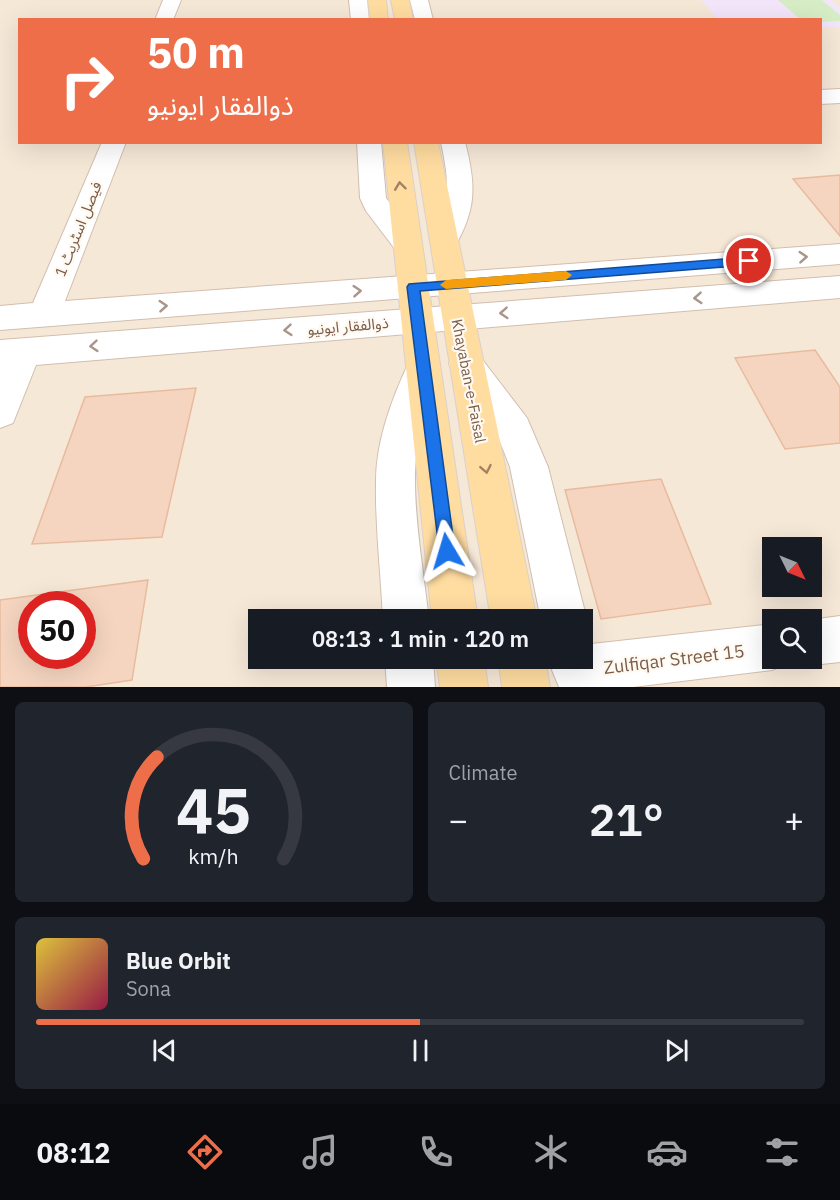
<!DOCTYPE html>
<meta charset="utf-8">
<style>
:root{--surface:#171b24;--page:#20242c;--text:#f1f3f6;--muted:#9ea1a6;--line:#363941;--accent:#ed6e49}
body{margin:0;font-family:"IBM Plex Sans","Noto Sans Arabic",sans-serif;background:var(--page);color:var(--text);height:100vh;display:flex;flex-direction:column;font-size:22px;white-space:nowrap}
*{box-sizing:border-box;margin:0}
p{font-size:20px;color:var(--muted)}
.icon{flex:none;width:33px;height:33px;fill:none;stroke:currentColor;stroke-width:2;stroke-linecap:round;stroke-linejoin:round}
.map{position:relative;height:687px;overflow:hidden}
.panel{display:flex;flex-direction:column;gap:15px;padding:15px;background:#0d0f14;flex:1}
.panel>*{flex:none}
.guide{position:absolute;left:18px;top:18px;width:804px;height:126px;border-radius:0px;box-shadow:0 6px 24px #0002;background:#ed6e49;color:#fff;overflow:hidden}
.needle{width:39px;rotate:133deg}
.tools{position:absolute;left:762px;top:537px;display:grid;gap:12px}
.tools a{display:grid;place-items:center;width:60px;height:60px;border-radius:0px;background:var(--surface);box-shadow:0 6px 24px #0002;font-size:30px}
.speed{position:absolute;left:18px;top:591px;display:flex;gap:12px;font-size:30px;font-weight:700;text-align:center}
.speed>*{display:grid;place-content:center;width:78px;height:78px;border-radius:50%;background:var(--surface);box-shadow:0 6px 24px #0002;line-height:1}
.speed .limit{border:9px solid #d22;background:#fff;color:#111}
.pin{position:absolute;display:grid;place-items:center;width:51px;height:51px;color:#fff;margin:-26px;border:3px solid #fff;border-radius:50%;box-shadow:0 2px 6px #0007}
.me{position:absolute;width:66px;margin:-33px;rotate:353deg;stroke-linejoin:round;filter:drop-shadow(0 0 4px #0008)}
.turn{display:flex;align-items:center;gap:21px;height:126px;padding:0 30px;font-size:27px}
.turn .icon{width:78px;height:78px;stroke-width:2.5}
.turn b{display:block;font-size:42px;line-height:51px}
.big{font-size:45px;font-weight:600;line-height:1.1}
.panel .tile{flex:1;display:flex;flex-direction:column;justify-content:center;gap:9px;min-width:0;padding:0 21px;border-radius:9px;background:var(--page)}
.panel .dial{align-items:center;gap:0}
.dial svg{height:156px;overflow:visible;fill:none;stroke:var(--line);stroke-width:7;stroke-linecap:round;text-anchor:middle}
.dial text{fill:var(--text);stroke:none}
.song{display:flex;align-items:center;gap:18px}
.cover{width:72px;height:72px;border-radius:9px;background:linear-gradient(135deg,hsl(50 70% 55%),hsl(340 70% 35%))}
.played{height:6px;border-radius:3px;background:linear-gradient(90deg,var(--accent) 50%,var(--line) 50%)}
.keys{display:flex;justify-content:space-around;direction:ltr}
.heat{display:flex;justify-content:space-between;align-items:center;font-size:33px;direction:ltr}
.panel .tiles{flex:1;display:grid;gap:15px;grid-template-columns:1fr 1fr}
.tile:last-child{grid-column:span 2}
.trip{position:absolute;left:248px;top:609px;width:345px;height:60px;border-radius:0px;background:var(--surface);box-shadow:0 6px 24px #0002;font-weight:600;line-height:60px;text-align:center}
.tab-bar{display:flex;height:96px;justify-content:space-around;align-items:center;background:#090b0e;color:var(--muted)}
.tab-bar .icon{width:42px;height:42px}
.tab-bar .active{color:var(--accent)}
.tab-bar b{font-size:27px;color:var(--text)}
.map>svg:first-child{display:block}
</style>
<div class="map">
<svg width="840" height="687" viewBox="0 0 840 687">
<rect width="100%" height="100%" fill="#fef6ea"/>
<path fill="#f6e8d7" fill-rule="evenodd" d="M 0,0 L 840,0 L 840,687 L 0,687 ZM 20,20 L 820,20 L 820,142 L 20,142 ZM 772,548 L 812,548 L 812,586 L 772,586 ZM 32,604 L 82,604 L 82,656 L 32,656 ZM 258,620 L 582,620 L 582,658 L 258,658 ZM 772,620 L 812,620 L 812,658 L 772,658 Z"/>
<polygon fill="#f3e6fa" points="701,0 831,0 840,8 840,27 821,27 820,20 718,19"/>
<polygon fill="#d6edc6" points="778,0 822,0 840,15 840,21 821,22 820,20 800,19"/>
<g fill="#f5d5c0" stroke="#e8bb9f" stroke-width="1.5" fill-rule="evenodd">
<polygon points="840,175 840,236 793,179"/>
<polygon points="815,350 840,387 840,443 785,449 735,358"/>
<polygon points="196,388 162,537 32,544 85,397"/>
<polygon points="661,479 711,604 601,619 565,490"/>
<path d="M 148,580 L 132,680 L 86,687 L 0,687 L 0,600 ZM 32,604 L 82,604 L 82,656 L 32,656 Z"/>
</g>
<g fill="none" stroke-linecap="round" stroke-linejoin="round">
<defs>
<g id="minor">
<polygon points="163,0 181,0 173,20 155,20"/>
<polygon points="349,0 367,0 369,20 351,20"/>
<polygon points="410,0 428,0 433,20 415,20"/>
<polygon points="840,89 840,103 820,104 820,90"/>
<polygon points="102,142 126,142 65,301 840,244 840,264 0,330 0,306 33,303"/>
<polygon points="357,142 381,142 386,198 422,246 418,253 408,256 398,253 366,211 360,198"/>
<path d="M 441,142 L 465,142 C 476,185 477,209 454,248 L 444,251 L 434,248 L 430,241 C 451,200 450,187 441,142 Z"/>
<polygon points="840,276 840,298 36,365 13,423 0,428 0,340"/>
<polygon points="466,350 478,354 527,418 548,467 587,620 582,631 582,620 541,620 510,467 499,439 449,364 454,354"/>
<path d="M 423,354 L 435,358 L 440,368 C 427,404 414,442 415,481 C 415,524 424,576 429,620 L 383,620 C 381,574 375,527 376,481 C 376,440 393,395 411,358 Z"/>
<polygon points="840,616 840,662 812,665 796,658 812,658 810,620"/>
<polygon points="772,624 772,658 791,658 788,663 772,670 633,687 559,687 552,670 557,658 582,658 582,645"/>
<polygon points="385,658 433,658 435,687 387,687"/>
</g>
<g id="major">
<polygon points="368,0 386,0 388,20 370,20"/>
<polygon points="391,0 409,0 413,20 395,20"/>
<polygon points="383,142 407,142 478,620 432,620"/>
<polygon points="414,142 438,142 537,620 491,620"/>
<polygon points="436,658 484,658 488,687 440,687"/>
<polygon points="498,658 545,658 550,687 502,687"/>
</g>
</defs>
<use href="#minor" stroke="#d2beae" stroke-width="2"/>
<use href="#major" stroke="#dad1cd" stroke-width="2"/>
<use href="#minor" fill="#fff" fill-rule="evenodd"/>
<use href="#major" fill="#ffdca0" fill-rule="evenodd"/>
</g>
<defs><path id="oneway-chevron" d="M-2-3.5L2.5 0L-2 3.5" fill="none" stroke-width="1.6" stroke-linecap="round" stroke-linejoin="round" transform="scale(1.5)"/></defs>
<g stroke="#a38264">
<use href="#oneway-chevron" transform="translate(400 186) rotate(-97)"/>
<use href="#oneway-chevron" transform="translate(486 469) rotate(79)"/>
</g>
<g stroke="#a9958a">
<use href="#oneway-chevron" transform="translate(803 257) rotate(-4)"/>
<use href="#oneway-chevron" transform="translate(357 291) rotate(-4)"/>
<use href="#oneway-chevron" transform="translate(698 298) rotate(176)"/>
<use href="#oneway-chevron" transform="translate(163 306) rotate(-4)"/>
<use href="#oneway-chevron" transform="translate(504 313) rotate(176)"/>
<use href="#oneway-chevron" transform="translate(288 330) rotate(175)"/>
<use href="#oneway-chevron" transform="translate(94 346) rotate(175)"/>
</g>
<polygon fill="#1a73e8" stroke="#114b97" stroke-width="1.5" points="749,257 755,261 749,265 420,291 455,551 453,557 447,560 440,557 407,287 409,284"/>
<polygon fill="#f59e0b" points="566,271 572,275 566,280 446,289 440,285 446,280"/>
<g text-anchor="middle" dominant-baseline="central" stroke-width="4.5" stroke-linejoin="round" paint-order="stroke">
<g font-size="15" fill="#7b5c4b" stroke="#fffaf1">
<text transform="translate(78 229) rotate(-68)">فیصل اسٹریٹ 1</text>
<text transform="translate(348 326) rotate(-5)">ذوالفقار ایونیو</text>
<text transform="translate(469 381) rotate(79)">Khayaban-e-Faisal</text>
</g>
<g font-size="18" fill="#7b5c4b" stroke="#fffaf1">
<text transform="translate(674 659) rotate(-7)">Zulfiqar Street 15</text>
</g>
</g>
</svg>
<div class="tools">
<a><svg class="needle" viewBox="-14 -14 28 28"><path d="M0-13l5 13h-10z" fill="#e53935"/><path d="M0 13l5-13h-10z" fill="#9ea1a6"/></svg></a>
<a><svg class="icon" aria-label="search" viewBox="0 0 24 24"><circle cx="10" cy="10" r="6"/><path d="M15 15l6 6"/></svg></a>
</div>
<div class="speed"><div class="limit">50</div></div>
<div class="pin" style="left:749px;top:261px;background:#d93025"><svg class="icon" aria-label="arrive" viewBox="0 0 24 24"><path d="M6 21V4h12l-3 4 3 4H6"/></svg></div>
<svg class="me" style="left:447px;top:551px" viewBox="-20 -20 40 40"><path d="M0-17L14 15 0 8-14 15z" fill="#1a73e8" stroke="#fff" stroke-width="4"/></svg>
<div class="trip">08:13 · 1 min · 120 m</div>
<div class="guide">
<div class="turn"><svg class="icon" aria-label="right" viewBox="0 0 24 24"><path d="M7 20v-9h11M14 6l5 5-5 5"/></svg><div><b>50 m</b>ذوالفقار ایونیو</div></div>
</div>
</div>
<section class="panel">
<div class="tiles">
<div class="tile dial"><svg viewBox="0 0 100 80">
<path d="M14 69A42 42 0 1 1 86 69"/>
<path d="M14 69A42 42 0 0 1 21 17" stroke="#ed6e49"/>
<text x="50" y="56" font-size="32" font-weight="700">45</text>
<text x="50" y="72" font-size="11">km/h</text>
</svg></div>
<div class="tile"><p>Climate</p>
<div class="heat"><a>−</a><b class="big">21°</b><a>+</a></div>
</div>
<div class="tile">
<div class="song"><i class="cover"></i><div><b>Blue Orbit</b><p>Sona</p></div></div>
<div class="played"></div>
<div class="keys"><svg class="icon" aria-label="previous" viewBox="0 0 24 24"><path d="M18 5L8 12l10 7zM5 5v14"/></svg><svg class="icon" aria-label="pause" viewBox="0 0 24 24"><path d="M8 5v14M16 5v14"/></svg><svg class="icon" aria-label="next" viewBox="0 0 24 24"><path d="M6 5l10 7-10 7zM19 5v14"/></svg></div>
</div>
</div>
</section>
<nav class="tab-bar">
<b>08:12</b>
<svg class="icon active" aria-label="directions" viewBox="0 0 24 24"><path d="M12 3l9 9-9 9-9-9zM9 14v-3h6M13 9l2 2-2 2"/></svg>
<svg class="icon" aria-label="music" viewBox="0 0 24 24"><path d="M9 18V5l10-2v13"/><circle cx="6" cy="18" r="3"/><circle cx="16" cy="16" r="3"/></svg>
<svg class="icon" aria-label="phone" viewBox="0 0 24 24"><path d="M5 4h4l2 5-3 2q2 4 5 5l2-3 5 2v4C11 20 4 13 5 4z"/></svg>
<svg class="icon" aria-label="climate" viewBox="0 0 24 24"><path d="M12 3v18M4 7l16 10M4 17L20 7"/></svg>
<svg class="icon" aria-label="car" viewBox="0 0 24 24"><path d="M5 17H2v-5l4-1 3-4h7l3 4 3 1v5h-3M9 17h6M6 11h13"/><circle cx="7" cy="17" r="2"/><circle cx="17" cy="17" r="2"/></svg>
<svg class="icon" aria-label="filters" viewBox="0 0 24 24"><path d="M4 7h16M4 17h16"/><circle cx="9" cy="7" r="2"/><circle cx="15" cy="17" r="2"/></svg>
</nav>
